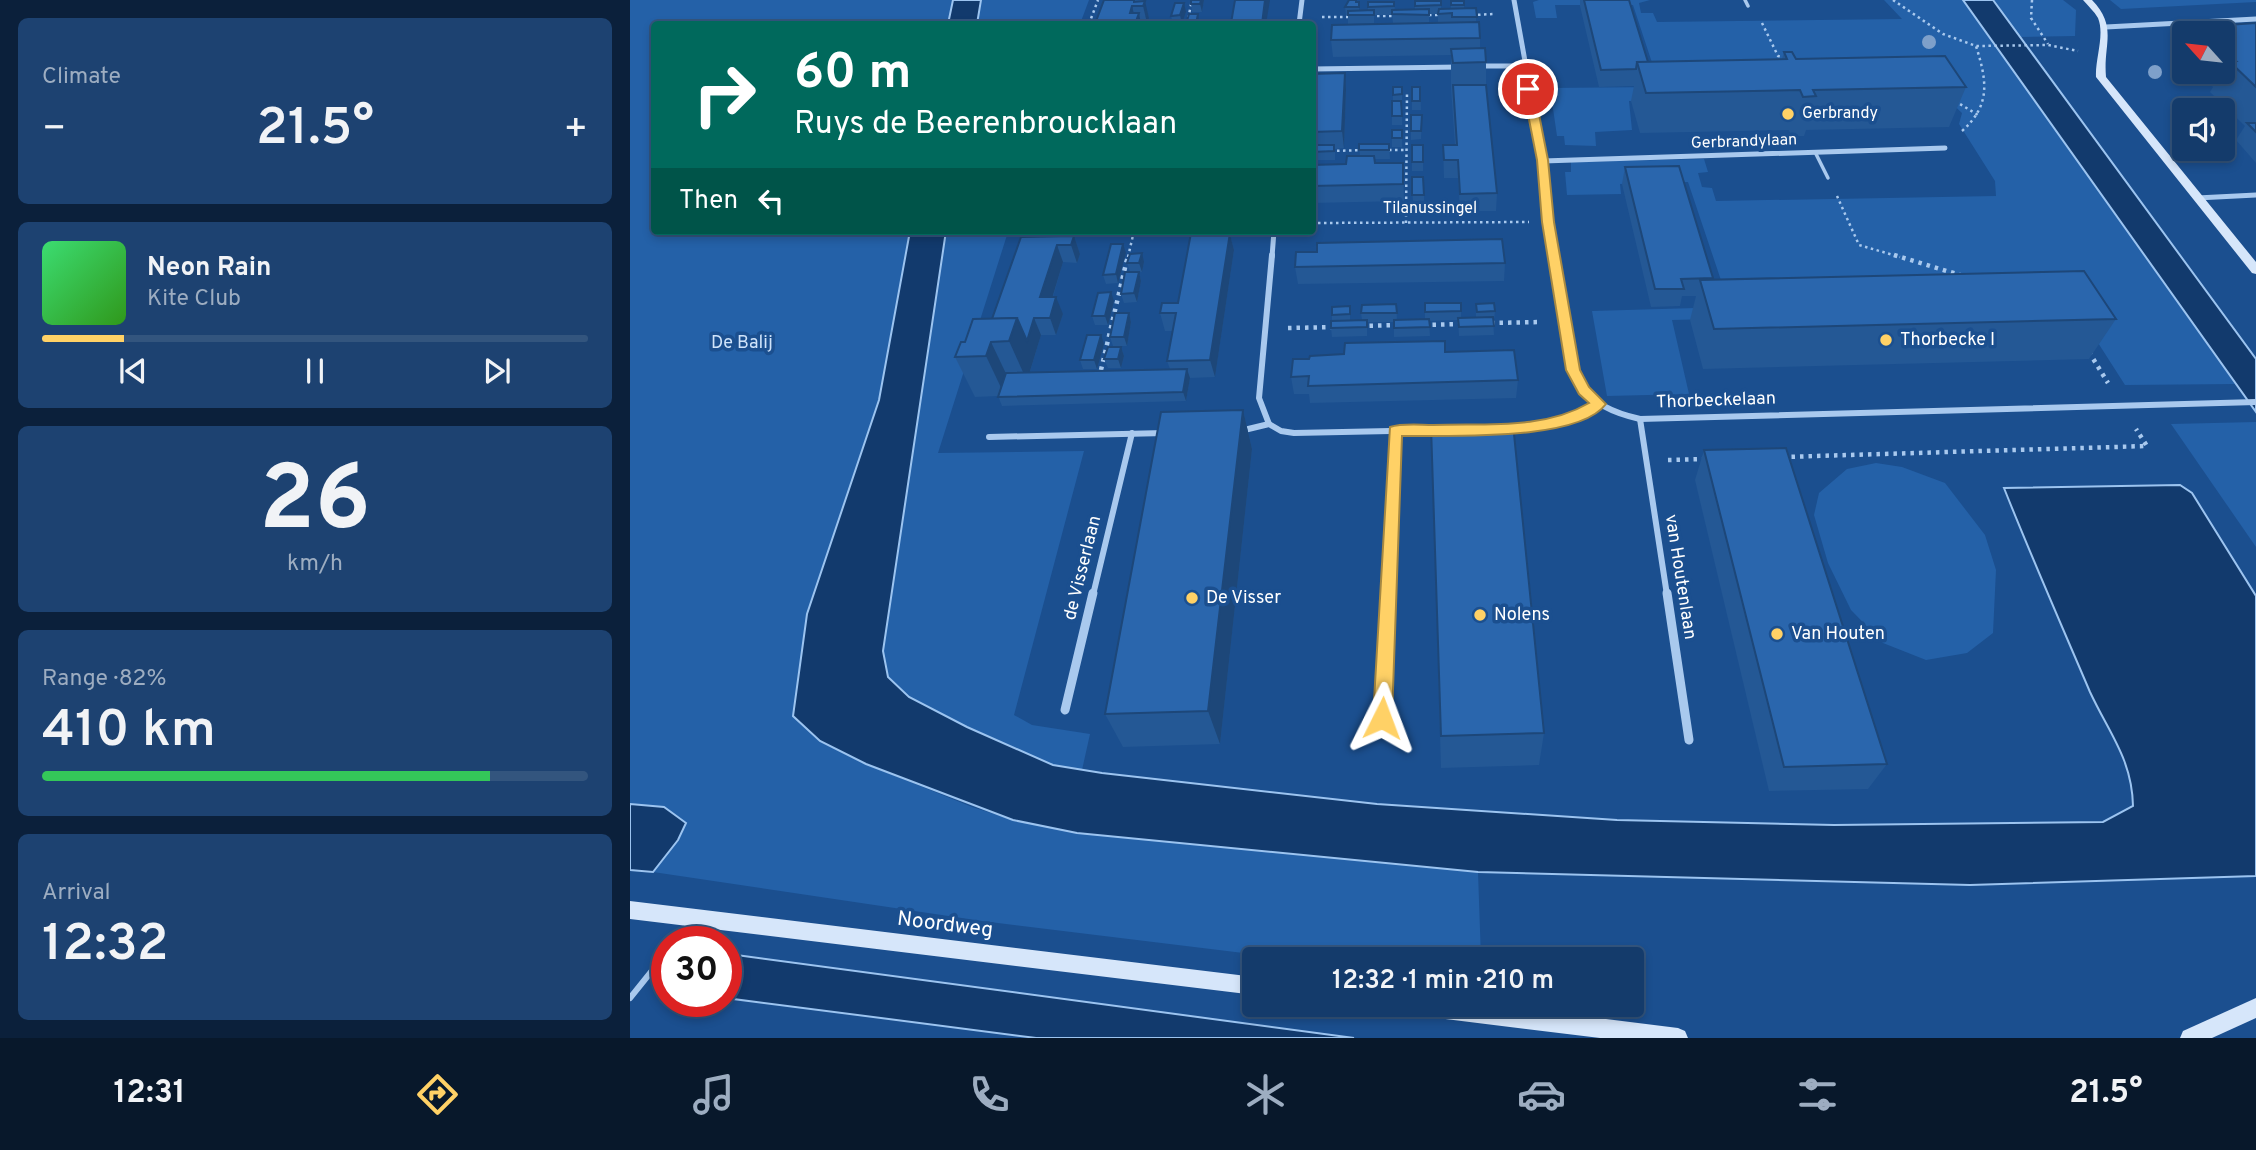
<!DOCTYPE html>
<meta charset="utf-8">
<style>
:root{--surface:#143b6b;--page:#1d4271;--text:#f1f3f6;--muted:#9dadc1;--line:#33557e;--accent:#ffd166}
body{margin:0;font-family:Overpass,sans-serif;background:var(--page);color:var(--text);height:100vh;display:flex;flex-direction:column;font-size:26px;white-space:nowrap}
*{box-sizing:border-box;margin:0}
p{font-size:23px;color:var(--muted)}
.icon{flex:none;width:38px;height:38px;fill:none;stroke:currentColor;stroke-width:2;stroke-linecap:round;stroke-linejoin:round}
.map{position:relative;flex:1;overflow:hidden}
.drawer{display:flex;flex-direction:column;gap:18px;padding:18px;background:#0b203b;width:630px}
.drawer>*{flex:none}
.hud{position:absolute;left:21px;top:21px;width:665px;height:214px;border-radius:7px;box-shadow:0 4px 10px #0003,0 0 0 2px var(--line);background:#00695c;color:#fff;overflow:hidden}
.needle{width:46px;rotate:297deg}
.fabs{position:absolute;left:1542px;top:21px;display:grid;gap:14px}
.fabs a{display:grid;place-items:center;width:63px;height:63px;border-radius:7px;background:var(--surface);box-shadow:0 4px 10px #0003,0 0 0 2px var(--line);font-size:35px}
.speed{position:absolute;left:21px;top:926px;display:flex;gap:14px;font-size:35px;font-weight:700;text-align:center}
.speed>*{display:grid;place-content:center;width:91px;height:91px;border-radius:50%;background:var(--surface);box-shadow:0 4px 10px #0003,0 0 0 2px var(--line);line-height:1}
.speed .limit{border:10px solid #d22;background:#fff;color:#111}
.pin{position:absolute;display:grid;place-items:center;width:60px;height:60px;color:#fff;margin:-30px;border:4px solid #fff;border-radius:50%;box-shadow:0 2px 7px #0007}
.me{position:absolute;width:77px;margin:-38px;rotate:3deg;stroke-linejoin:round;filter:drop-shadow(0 0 5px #0008)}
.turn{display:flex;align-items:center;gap:24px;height:147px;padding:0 28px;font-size:32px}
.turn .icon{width:91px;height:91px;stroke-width:2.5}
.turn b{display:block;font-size:49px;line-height:60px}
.then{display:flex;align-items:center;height:66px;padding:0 28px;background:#0003;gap:14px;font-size:26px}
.big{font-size:52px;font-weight:600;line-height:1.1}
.drawer .tile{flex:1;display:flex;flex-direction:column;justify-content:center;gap:10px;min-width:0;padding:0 24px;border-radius:10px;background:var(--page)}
.drawer .dial{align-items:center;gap:0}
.dial b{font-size:91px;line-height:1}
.song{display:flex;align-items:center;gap:21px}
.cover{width:84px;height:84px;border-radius:10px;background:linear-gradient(135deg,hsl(140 70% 55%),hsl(110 70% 35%))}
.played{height:7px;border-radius:4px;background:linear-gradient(90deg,var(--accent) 15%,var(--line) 15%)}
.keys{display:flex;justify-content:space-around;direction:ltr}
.heat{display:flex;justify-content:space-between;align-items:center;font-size:38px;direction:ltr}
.charge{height:10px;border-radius:5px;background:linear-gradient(90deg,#34c759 82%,var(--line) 0)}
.trip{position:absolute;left:612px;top:947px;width:402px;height:70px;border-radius:7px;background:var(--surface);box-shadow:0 4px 10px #0003,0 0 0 2px var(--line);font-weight:600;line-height:70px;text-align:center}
.menu{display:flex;height:112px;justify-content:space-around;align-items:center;background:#08182b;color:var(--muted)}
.menu .icon{width:49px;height:49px}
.menu .on{color:var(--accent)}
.menu b{font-size:32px;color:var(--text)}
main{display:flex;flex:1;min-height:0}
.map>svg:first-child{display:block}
</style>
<main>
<section class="drawer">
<div class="tile"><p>Climate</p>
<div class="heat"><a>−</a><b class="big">21.5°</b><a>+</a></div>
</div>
<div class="tile">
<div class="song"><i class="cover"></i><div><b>Neon Rain</b><p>Kite Club</p></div></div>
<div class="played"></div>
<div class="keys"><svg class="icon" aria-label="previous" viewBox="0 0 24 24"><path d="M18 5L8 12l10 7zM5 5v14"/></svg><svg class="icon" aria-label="pause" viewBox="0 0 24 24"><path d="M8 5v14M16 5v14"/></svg><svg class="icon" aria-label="next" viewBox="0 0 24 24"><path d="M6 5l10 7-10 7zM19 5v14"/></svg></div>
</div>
<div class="tile dial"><b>26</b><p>km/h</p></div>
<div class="tile"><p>Range · 82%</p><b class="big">410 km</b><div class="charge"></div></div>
<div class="tile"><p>Arrival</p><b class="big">12:32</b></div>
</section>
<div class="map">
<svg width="1626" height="1038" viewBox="0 0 1626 1038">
<rect width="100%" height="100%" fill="#1b4f8f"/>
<g fill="#2461a8">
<polygon points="0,0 323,0 318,24 24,24 24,231 280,231 190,741 236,764 342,807 383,820 447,833 848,872 851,959 662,959 352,921 23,872 48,840 33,807 0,804"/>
<polygon points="351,0 459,0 450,24 347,24"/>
<polygon points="909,0 1020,0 1009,3 1011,13 1023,13 1027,22 1272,19 1254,0 1333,0 1558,313 1605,384 1495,385 1447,310 1042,320 1059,394 977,396 962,311 1100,307 1058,182 990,184 991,194 937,195 935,172 941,172 941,162 1074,159 1078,172 1068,173 1072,187 1082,188 1086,201 1366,196 1365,181 1329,124 1332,113 1312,94 1246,92 999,101 1002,130 965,132 966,146 935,145 934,136 927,136 920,88 1030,87 1003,5 925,5 927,18 906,18 903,2"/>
<polygon points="1363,0 1433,0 1446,10 1445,36 1390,37"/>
<polygon points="1480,0 1626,0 1626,2 1491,9"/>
<polygon points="316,231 336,231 340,235 377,235 308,453 454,451 384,715 402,725 460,734 452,770 423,765 337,727 278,697 258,677 253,651"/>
<polygon points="1626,422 1626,547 1541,424"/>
<polygon points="1246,463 1272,467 1315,483 1355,535 1366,570 1363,633 1337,653 1296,660 1253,643 1221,610 1198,563 1184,515 1189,493 1217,469"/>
</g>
<g fill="#123a6d" stroke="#9cc4f0" stroke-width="2">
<polygon points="323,0 351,0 347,24 318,24"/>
<polygon points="1333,0 1363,0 1626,359 1626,412"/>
<path d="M 280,231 L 316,231 L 253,651 L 258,677 L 279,697 L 337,727 L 423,765 L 472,773 L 747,804 L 987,820 L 1204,825 L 1473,822 L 1503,806 C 1502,759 1479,733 1460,692 C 1431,624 1401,556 1374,488 L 1550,485 L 1562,493 L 1626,596 L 1626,876 L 1340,885 L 848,872 L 447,833 L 383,820 L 236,764 L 190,741 L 163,716 L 177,614 L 249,400 Z"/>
<polygon points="0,804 34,807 56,823 48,840 23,872 0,870"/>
<polygon points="99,954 724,1038 406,1038 96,998 96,959"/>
</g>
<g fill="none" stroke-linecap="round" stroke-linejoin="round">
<g stroke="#a9c9ee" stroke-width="2.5" stroke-dasharray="2.5 3.5" stroke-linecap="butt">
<polyline points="1263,0 1313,34 1346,46 1418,45 1448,51"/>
<polyline points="1402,0 1401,18 1418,44"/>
<polyline points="793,15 812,15"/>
<polyline points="842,15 865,14"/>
<polyline points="741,16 767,16"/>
<polyline points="692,17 721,17"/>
<polyline points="1132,23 1148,56 1158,58"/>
<polyline points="459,24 468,0"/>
<polyline points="557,24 562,0"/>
<polyline points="1325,101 1348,115"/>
<path d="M 1332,131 C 1361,105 1357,81 1346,46"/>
<polyline points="753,150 776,150"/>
<polyline points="701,151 734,150"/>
<polyline points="1207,196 1229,245 1270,257"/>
<polyline points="682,223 899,222"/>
<polyline points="776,223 777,91"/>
<polyline points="498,257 504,231"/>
</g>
<g stroke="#a9c9ee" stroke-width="4.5" stroke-dasharray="3.5 5" stroke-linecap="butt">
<polyline points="1264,255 1330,275"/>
<polyline points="861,323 911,322"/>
<polyline points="794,325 831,324"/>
<polyline points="731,326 768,325"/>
<polyline points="658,328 705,327"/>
<polyline points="1459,352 1478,383"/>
<polyline points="471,370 498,255"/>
<polyline points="1153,457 1517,446 1506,429"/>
<polyline points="1038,460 1075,459"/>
</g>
<g stroke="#a9c9ee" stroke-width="3.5">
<polyline points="1115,0 1118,6"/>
<polyline points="1185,152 1198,178"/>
</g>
<g stroke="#a9c9ee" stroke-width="6">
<polyline points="45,942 61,922"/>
<polyline points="0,998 37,952"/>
</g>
<g stroke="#a9c9ee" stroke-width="5">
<polyline points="884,0 913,161 924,257"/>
<polyline points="669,24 672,0"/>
<polyline points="1476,27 1626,19"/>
<polyline points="849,66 894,66"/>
<polyline points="682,69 830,67"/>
<polyline points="913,161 1315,148"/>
<polyline points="1567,198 1626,195"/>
<polyline points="642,257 644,231"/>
</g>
<g stroke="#a9c9ee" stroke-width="6">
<path d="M 924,255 C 928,279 932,302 936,326 C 945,381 950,405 1010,419 L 1626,402"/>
<polyline points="1010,419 1037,595"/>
<polyline points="639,424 629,398 642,255"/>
<polyline points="877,428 925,422 969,404"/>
<polyline points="610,431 639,424 651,431 664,433 809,430"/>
<polyline points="359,437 535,433"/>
<polyline points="463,595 502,433"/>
<polyline points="758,595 765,431"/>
</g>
<g stroke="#a9c9ee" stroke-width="9">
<polyline points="1037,593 1059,740"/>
<polyline points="435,710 463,593"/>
<polyline points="753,718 758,593"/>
</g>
<g fill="#d6e6fa" fill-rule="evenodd">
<path d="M 1453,0 L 1462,0 C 1488,27 1473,44 1476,77 L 1626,262 L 1626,274 L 1622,273 L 1466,77 C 1465,59 1475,35 1468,18 C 1464,11 1458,6 1453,0 Z"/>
<polygon points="0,901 625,977 625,995 0,919"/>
<polygon points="1626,998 1626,1018 1582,1038 1550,1038 1553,1031"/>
<polygon points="766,1004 856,1004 1048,1028 1055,1031 1058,1038 970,1038 775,1014 768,1011"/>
</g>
</g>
<g fill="#7ea0ca">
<circle cx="1299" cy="42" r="7"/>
<circle cx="1525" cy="72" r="7"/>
</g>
<g fill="#245895" fill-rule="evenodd">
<polygon points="474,0 513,0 519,18 517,23 511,23 511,24 465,24"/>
<polygon points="561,0 574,0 572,12 562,12 561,4"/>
<polygon points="950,0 999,0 1018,62 1152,59 1154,52 1166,59 1336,87 1319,127 1176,130 1174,136 1161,136 1159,130 1010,133 1001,101 1004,86 969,87 950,6"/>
<path d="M 785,1 L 811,1 L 811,9 L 821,9 L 821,1 L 834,1 L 834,8 L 846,8 L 846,22 L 850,38 L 850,48 L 856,62 L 856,85 L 867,193 L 866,211 L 830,211 L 828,178 L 814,178 L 813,145 L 825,145 L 821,88 L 821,55 L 703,57 L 701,40 L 791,23 L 763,23 L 762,15 L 744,15 L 744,23 L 718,24 L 718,15 L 716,15 L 715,7 L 729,2 L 729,10 L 738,10 L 738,2 L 764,2 L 765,10 L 785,10 ZM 799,14 L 808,14 L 808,22 L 822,23 L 799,23 Z"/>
<polygon points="556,12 552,24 543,24 541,16"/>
<polygon points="1626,23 1626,163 1606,140 1615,126 1580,92 1583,87 1580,84 1573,83 1563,72 1592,72 1592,33 1564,33 1568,27"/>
<polygon points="1554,51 1554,61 1551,57"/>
<polygon points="715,73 716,90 714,148 705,149 705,160 682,160 682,74"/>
<polygon points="763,87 772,87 772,125 762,125 762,101 763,101"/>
<polygon points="782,87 790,87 791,110 782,110"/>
<polygon points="781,115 792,115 791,139 781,140"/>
<rect x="762" y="130" width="10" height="17"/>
<polygon points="729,144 759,144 760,159 745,159 745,163 773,163 774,201 682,203 682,165 716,164 730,156"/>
<rect x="782" y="145" width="11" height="26"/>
<polygon points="995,167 1083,279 1486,319 1459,359 1073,369 1060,320 1066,296 1052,296 1050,306 1021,307 992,184"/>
<polygon points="782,177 794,195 794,204 783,204"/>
<polygon points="599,231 604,250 585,377 560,378 556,401 372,406 368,396 345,397 325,357 335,342 362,319 391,237 444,236 450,254 447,263 433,262 423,297 433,314 426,335 411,335 400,372 540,369 537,361 543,331 535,331 530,313 548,303"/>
<polygon points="496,253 488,283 476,284 473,275"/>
<polygon points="514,262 512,272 509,272 511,281 507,302 494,303 491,294 500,272 497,263"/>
<polygon points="875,263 874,281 668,284 665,267"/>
<polygon points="484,301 478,325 465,325 462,316"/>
<polygon points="795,303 831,303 831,318 846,318 846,304 865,311 864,320 863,320 864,335 829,336 828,320 799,321 800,336 764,337 764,322 737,322 737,336 702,337 701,328 702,321 702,307 720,315 720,321 732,320 731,313 766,304 767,320 795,319"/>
<polygon points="499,313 501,322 497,346 483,346 480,337"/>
<polygon points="474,344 467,369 453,369 450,360"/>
<polygon points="491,347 494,356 491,368 478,368 474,359"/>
<polygon points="815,352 888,380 886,398 680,403 679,394 664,394 661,377"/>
<polygon points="613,410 622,449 590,744 493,747 475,714"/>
<polygon points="801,426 914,733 909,765 811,768"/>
<polygon points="1074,450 1257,764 1238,789 1139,791 1065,480"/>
</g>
<g fill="#1d4779">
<polygon points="571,0 574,0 572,12 570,4"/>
<polygon points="635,0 640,0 636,24 632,24"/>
<polygon points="515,1 519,18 517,23 513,6"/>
<polygon points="554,3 556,12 552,24 550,15"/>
<polygon points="502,6 506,22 509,13 511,24 503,24 500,13"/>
<polygon points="568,14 569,24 566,24"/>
<polygon points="715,73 716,90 714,148 712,131"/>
<polygon points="597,231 599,231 604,250 585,377 580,360"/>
<polygon points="444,236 450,254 447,263 441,245"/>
<polygon points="493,244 496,253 488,283 486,274"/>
<polygon points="427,245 433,262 417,315 410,297"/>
<polygon points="512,253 514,262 512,272 509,263"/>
<polygon points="509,272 511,281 507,302 504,293"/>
<polygon points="481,292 484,301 478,325 475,316"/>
<polygon points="426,297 433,314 426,335 420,318"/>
<polygon points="499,313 501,322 497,346 494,337"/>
<polygon points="387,318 404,318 411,335 397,381 379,341"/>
<polygon points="471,335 474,344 467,369 464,360"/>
<polygon points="361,342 380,382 375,396 356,356"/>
<polygon points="491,347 494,356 491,368 488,359"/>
<polygon points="557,369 560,378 556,401 553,392"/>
<polygon points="613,410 622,449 590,744 578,711"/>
</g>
<g fill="#2a66ad" stroke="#1d4779" stroke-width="2">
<polygon points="474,0 504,0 504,2 515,1 513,6 502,6 500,13 509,13 505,24 465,24"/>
<polygon points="561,0 571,0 570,4 561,4"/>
<polygon points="605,0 635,0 632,24 589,24 601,23"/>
<polygon points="719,0 726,0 726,2 729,2 729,7 715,7"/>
<polygon points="954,0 999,0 1018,62 1007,62 1006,69 971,70"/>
<polygon points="785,1 811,1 811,5 785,6"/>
<rect x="821" y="1" width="13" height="4"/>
<polygon points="738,2 764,2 764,6 738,7"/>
<polygon points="545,3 554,3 550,15 541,16"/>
<polygon points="846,8 847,17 822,17 822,13 808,14 809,9"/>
<polygon points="799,9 799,15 762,14 762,10"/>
<polygon points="744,10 744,15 718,15 718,11"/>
<polygon points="559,14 568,14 566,24 556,24"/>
<polygon points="849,22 850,38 701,40 702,25"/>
<polygon points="1626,23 1626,87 1599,61 1606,61 1598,54 1592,53 1592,33 1574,33 1568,27"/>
<polygon points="855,48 856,62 823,63 821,49"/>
<polygon points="1154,52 1162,52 1166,59 1315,56 1336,87 1183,90 1186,96 1173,97 1170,90 1016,93 1007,62 1157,59"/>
<polygon points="715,73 712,131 682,132 682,74"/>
<polygon points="823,85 856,85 867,193 830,194 828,160 814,160 813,145 827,145"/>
<polygon points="763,87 772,87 772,94 763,95"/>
<rect x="782" y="87" width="8" height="14"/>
<polygon points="762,101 771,101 772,116 762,116"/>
<polygon points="781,115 792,115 791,131 781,131"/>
<polygon points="1617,123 1626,123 1626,132"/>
<rect x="762" y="130" width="10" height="8"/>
<rect x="729" y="144" width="30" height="6"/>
<polygon points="682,145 704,145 704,151 682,152"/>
<rect x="782" y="145" width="11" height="17"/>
<polygon points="717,156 744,156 745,163 773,163 773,184 682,186 682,165 716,164"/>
<polygon points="1049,166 1083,278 1051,279 1054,289 1025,289 995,167"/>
<polygon points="782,177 793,177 794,195 782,195"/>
<polygon points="575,231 597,231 597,232 600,233 580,360 537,361 546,313 530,313 532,303 548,303 561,233 575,233"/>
<polygon points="444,236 441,245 427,245 410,297 426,297 420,318 404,318 397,341 387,318 362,319 391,237"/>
<polygon points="872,239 875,263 665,267 666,252 687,252 687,243"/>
<polygon points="481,244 493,244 486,274 473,275"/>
<polygon points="512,253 509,263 497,263 500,254"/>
<polygon points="1454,271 1486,319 1084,329 1070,280"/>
<polygon points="495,272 509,272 504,293 491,294"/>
<polygon points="481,292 475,316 462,316 468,293"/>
<polygon points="795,303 831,303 831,311 795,312"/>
<polygon points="864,303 865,311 847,312 846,304"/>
<polygon points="766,304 767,313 731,313 732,305"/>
<polygon points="720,306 720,314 702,315 702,307"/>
<polygon points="485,313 499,313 494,337 480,337"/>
<polygon points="863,317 864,326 829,327 828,318"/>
<polygon points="387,318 379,341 361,342 356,356 325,357 331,342 335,342 343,319"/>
<polygon points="799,319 800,327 764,328 764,320"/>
<polygon points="737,320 737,327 701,328 701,321"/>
<polygon points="457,335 471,335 464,360 450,360"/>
<polygon points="815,341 815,352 884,350 888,380 678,386 679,376 661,377 663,359 679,359 680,356 714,354 715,343"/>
<polygon points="478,347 491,347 488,359 474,359"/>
<polygon points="557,369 553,392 368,397 376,373"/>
<polygon points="613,410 578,711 475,714 531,412"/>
<polygon points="883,424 914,733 811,736 801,426"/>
<polygon points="1156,448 1257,764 1154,767 1074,450"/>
</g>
<path fill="#ffd166" stroke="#a68842" stroke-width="2" d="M 898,86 L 904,89 L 918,160 L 924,222 L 950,370 L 959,387 L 976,404 C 948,442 818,435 772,436 L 762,718 L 759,724 L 752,726 L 746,724 L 743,718 L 760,427 C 773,423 789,425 803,425 C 855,423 913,430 959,403 L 949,394 L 936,370 L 912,222 L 907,160 L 893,89 Z"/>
<g fill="#ffd166" stroke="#1b4f8f" stroke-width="2.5">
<circle cx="1158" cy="114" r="7"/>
<circle cx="1256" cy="340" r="7"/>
<circle cx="562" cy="598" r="7"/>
<circle cx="850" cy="615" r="7"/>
<circle cx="1147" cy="634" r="7"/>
</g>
<g text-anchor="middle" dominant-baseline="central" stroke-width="7" stroke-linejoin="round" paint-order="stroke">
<g font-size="16" fill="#fff" stroke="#1b4f8f" text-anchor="start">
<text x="1172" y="114">Gerbrandy</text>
</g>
<g font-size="16" fill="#fff" stroke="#1b4f8f">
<text transform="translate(1114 142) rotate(-2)">Gerbrandylaan</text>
<text x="800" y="209">Tilanussingel</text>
</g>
<g font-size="18" fill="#fff" stroke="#1b4f8f" text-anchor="start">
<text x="1270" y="340">Thorbecke I</text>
<text x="576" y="598">De Visser</text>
<text x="864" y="615">Nolens</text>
<text x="1161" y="634">Van Houten</text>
</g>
<g font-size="18" fill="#cfe3fa" stroke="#1b4f8f">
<text x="112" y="343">De Balij</text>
</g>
<g font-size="18" fill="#fff" stroke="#1b4f8f">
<text transform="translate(1086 401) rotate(-2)">Thorbeckelaan</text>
<text transform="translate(453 568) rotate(-76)">de Visserlaan</text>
<text transform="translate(1050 577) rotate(81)">van Houtenlaan</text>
</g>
<g font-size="21" fill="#fff" stroke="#1b4f8f">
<text transform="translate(315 925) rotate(7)">Noordweg</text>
</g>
</g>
</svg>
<div class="fabs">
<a><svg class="needle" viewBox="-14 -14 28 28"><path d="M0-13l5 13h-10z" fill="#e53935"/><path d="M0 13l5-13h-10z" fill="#9dadc1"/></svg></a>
<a><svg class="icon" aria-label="sound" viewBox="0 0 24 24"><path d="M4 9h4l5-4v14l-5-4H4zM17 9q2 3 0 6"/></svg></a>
</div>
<div class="speed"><div class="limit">30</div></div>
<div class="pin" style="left:898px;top:89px;background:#d93025"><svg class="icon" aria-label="arrive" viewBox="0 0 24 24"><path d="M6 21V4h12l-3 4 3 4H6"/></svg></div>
<svg class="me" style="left:752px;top:718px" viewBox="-20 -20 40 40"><path d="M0-17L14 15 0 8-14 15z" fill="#ffd166" stroke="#fff" stroke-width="4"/></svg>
<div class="trip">12:32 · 1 min · 210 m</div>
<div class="hud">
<div class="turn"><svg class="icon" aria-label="right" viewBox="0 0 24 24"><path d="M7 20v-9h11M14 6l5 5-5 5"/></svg><div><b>60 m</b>Ruys de Beerenbroucklaan</div></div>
<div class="then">Then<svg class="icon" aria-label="left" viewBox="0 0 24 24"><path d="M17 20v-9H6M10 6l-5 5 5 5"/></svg></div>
</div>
</div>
</main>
<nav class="menu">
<b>12:31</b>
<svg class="icon on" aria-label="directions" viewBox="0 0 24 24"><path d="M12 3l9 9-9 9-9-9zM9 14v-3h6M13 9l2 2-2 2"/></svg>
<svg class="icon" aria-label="music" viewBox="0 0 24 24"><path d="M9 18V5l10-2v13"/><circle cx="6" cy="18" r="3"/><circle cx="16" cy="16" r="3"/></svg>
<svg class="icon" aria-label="phone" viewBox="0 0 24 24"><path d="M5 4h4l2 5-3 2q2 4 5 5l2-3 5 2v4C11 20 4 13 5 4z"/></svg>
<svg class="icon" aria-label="climate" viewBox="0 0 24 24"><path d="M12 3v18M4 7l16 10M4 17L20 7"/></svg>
<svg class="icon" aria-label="car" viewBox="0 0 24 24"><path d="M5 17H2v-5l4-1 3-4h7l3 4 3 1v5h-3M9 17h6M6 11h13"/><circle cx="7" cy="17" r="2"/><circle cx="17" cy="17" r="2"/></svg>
<svg class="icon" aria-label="filters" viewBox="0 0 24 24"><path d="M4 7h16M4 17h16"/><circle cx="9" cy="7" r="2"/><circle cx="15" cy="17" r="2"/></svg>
<b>21.5°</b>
</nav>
